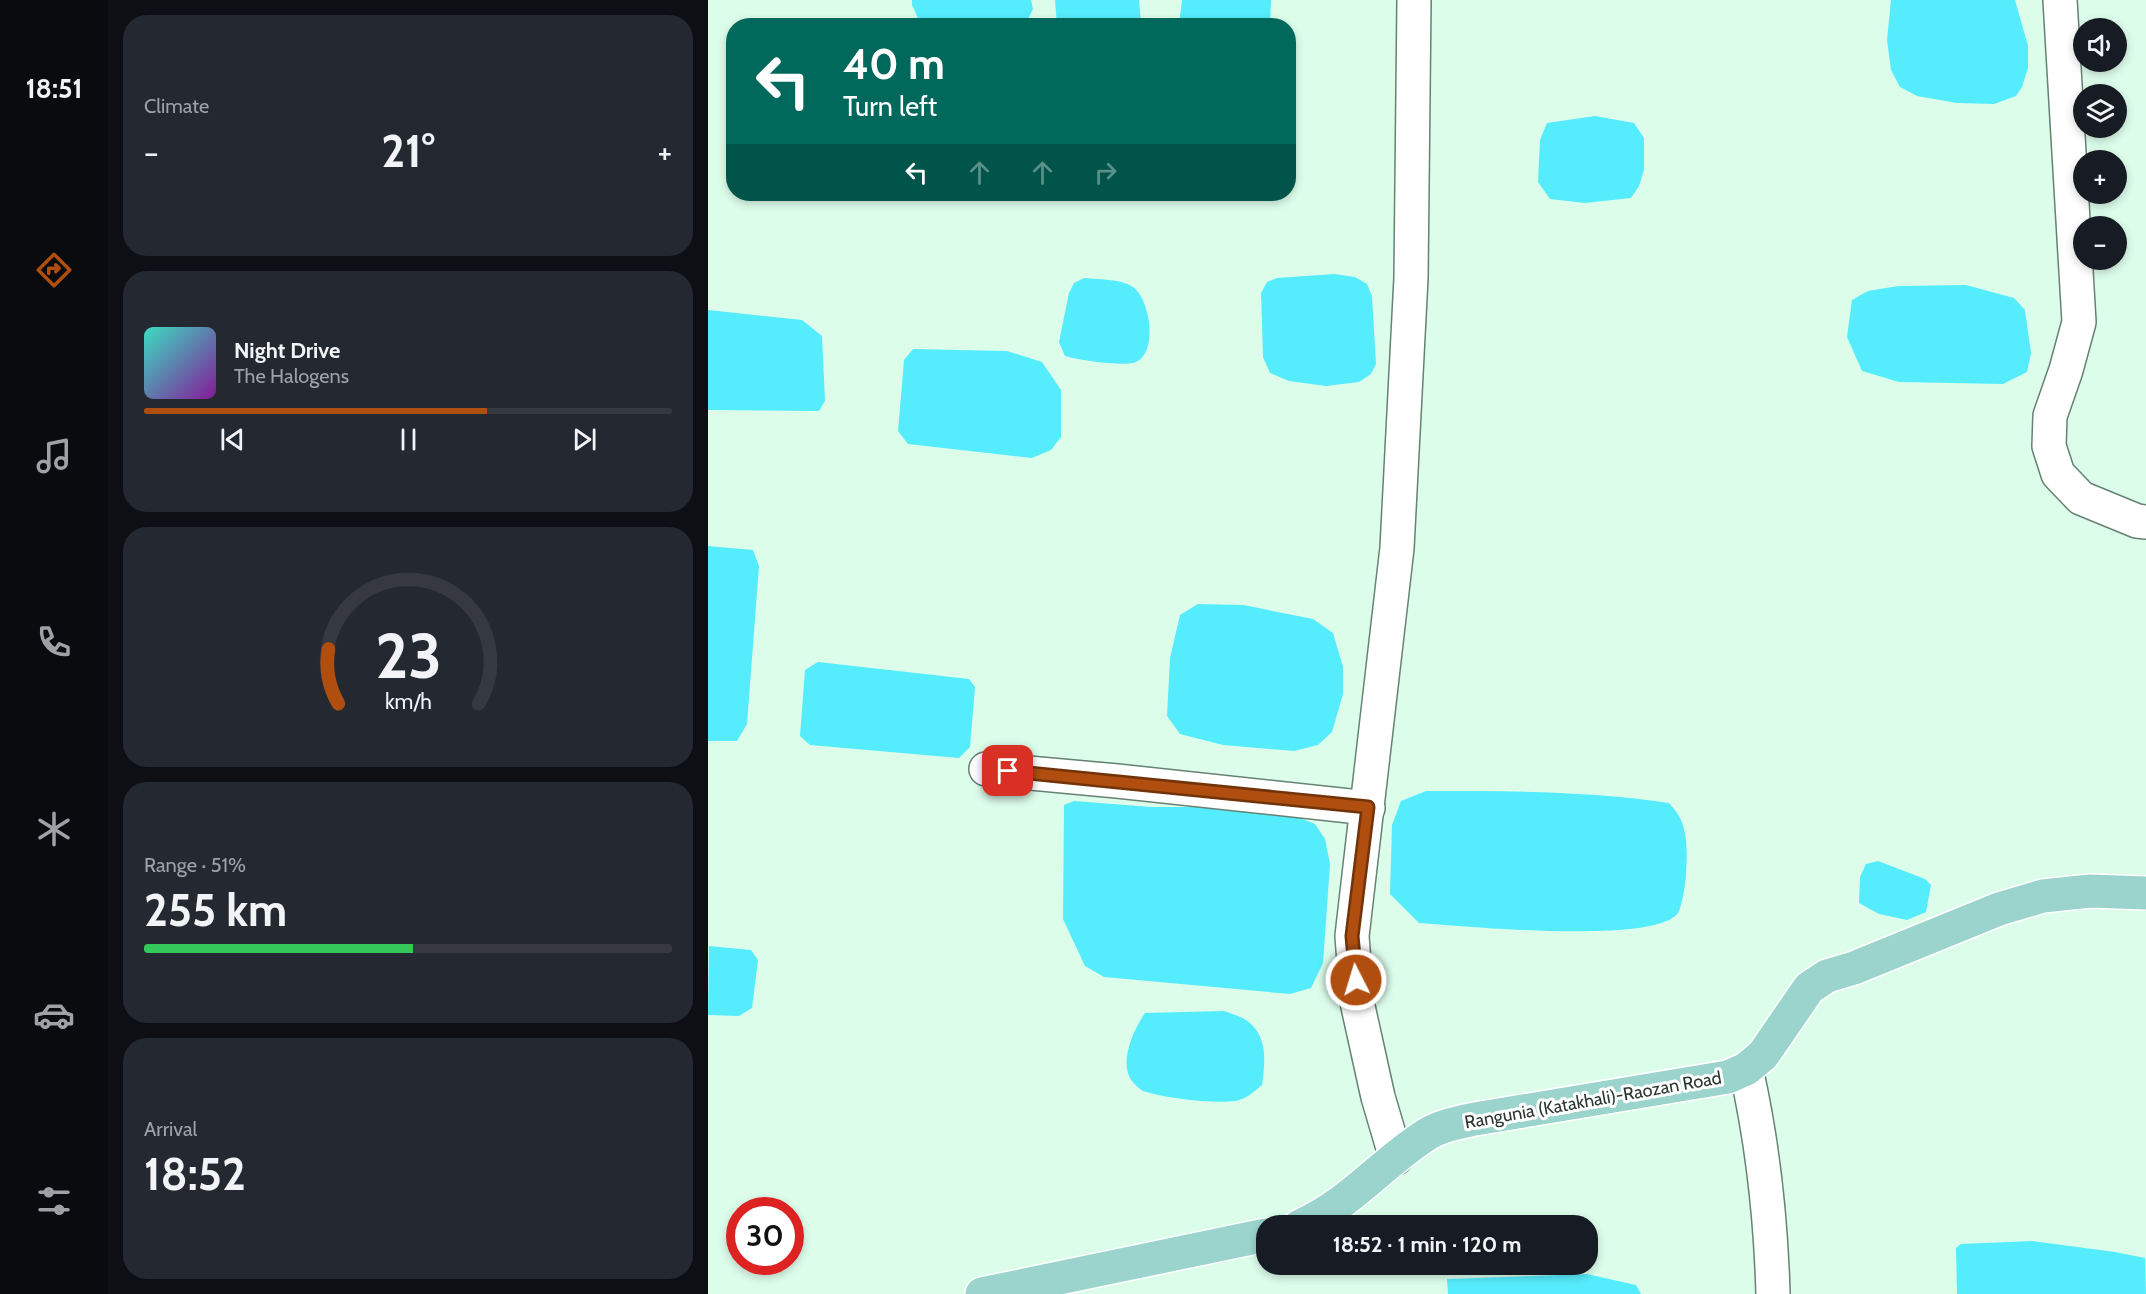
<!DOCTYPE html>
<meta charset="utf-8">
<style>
:root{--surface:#171b24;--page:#242831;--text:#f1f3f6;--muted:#9ea1a6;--line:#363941;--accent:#af4e0e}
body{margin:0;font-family:Cabin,sans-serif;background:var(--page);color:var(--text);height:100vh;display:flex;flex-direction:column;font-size:22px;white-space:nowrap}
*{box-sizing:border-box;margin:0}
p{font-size:20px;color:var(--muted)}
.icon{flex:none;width:33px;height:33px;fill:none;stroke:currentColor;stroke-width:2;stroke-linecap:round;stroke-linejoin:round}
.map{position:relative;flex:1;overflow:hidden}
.drawer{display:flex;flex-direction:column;gap:15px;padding:15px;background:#0d0f14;width:600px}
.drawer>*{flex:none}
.hud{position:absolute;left:18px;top:18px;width:570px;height:183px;border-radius:24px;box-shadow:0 3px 9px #0003;background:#00695c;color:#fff;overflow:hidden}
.fabs{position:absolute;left:1365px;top:18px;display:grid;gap:12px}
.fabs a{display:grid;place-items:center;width:54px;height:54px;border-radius:50%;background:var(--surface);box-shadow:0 3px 9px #0003;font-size:30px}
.speed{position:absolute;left:18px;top:1197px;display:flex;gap:12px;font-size:30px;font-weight:700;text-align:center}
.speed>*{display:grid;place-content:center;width:78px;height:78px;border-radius:50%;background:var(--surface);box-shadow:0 3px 9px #0003;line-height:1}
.speed .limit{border:9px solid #d22;background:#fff;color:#111}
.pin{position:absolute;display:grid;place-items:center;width:51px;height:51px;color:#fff;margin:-26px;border-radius:12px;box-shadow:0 3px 9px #0006}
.me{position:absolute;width:66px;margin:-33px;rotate:355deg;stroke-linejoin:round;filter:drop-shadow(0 0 4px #0008)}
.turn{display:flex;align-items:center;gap:21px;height:126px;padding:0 18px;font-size:27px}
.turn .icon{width:78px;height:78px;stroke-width:2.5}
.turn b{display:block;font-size:42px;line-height:51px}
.lanes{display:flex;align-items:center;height:57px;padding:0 18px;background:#0003;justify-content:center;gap:30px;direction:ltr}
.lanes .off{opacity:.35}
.big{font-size:45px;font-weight:700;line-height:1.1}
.drawer .card{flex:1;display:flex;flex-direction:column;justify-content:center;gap:9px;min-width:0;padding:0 21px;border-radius:24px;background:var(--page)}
.drawer .dial{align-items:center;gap:0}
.dial svg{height:156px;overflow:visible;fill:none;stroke:var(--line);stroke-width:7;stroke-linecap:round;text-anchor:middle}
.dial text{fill:var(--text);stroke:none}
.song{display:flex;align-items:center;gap:18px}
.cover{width:72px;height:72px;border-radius:9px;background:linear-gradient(135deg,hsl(170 70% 55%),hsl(290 70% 35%))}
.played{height:6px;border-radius:3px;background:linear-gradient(90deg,var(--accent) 65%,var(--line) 65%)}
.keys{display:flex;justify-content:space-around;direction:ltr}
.heat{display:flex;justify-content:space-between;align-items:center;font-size:33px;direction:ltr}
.charge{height:9px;border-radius:4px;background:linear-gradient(90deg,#34c759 51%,var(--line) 0)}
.trip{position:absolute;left:548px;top:1215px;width:342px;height:60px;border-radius:24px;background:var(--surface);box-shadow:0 3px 9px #0003;font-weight:700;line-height:60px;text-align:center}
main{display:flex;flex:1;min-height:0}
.dock{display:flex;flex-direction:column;width:108px;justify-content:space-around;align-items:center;background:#090b0e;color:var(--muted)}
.dock .icon{width:42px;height:42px}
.dock .on{color:var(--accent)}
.dock b{font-size:27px;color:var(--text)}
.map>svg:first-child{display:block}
</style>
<main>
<nav class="dock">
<b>18:51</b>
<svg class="icon on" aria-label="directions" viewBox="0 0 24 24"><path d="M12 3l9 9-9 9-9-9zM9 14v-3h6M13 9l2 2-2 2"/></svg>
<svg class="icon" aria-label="music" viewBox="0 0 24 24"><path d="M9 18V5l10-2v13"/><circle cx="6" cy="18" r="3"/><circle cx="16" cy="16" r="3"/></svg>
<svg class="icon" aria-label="phone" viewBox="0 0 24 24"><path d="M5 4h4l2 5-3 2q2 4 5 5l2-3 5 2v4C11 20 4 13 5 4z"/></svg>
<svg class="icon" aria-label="climate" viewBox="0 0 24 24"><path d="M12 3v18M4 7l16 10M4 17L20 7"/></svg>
<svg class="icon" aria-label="car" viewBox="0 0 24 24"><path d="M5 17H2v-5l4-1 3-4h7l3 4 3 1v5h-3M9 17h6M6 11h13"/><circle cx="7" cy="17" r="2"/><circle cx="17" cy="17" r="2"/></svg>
<svg class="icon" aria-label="filters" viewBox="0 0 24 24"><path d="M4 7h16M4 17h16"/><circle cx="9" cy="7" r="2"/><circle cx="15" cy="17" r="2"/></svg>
</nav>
<section class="drawer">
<div class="card"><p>Climate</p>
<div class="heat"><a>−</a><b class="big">21°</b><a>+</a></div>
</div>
<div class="card">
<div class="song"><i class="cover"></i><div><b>Night Drive</b><p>The Halogens</p></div></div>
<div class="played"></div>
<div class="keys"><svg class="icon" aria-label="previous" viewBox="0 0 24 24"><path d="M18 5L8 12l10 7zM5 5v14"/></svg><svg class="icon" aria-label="pause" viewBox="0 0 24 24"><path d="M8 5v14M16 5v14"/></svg><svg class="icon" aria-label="next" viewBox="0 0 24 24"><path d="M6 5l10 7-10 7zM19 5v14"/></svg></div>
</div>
<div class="card dial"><svg viewBox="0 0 100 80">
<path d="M14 69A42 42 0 1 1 86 69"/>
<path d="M14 69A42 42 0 0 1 9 41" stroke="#af4e0e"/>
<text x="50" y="56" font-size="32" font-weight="700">23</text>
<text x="50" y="72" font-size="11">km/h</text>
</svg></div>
<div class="card"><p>Range · 51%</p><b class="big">255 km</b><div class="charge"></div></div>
<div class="card"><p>Arrival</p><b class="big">18:52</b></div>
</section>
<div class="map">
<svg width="1438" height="1294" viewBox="0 0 1438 1294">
<rect width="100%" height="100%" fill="#ddfdeb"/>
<g fill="#55ecfd">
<polygon points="204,0 323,0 325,9 317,25 213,25 204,5"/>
<polygon points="347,0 431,0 433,21 430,25 349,25"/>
<polygon points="474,0 563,0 562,25 471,25"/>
<polygon points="1183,0 1307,0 1320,46 1320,68 1314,87 1308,96 1286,104 1249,103 1209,96 1192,87 1183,70 1179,40"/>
<polygon points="887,116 926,123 936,138 936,170 931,186 923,198 877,203 842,199 830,182 832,140 839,123"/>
<polygon points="626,274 647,277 659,284 664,296 668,364 663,374 651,382 618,386 581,381 562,373 555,357 553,293 559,282 569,278"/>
<path d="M 376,278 C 391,280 411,278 425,287 C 443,300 451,357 425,363 C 412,366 370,360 357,356 L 351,342 L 361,293 L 366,283 Z"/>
<polygon points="1258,285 1306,298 1317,310 1323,353 1319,372 1295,384 1191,382 1154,371 1139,337 1144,300 1160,291 1190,286"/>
<polygon points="0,310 94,320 114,336 117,401 111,411 0,410"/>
<polygon points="205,349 299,351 334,362 353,390 353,437 343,450 324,458 200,444 190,431 196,360"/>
<polygon points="0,546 45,550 51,566 39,724 29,741 0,741"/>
<polygon points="490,604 535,605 605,619 625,633 635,667 635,694 624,732 610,745 586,751 515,745 472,734 459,716 462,658 472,615"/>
<polygon points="110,662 261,679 267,687 262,747 251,758 102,745 92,736 97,670"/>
<path d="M 718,791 C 800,791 880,791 961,803 C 965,808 970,813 972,818 C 980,834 979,856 978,873 C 978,881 974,907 970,913 C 948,945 753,926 711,923 L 682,894 L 684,825 L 693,801 Z"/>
<polygon points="366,801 444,807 498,807 592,818 607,824 617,839 622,864 615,963 603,988 582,994 396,977 377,966 355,919 356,805"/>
<polygon points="1170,861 1217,879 1223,885 1218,912 1199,920 1171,914 1151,903 1152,877 1158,864"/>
<polygon points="1,946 43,950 50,960 44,1008 31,1016 0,1015"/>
<path d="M 516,1011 C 524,1014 536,1017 542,1023 C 560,1039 557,1063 554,1085 C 546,1092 538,1099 527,1101 C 506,1104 455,1098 435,1091 C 431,1089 424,1082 422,1078 C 412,1059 426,1029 437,1013 Z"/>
<polygon points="1324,1241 1407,1252 1437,1258 1438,1294 1249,1294 1248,1248 1253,1244"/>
<polygon points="879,1274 928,1285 933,1294 740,1294 739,1279"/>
</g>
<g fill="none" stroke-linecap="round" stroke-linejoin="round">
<defs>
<g id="minor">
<polyline points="1352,0 1371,322 1358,370 1342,416 1341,446 1350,474 1373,498 1429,521 1438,522"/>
<polyline points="278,769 409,781 660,808"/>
<path d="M 1038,1069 C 1054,1140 1063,1222 1065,1294"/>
<polyline points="688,1158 670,1097 649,1002 644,936 689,548 703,278 706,0"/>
</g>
<g id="major">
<path d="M 592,1226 C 642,1204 671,1166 715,1137 C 730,1126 749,1123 767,1119 L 1020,1077 L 1038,1069 L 1055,1055 L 1101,988 L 1119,976 L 1146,968 L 1291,909 L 1335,896 L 1382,891 L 1438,893"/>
<polyline points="274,1294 558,1235"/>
</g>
</defs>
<use href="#minor" stroke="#658272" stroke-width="36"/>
<use href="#major" stroke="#fff" stroke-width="36"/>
<use href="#minor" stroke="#fff" stroke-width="33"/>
<use href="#major" stroke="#9ad4cc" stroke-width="33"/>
</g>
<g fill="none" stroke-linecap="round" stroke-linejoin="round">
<defs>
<polyline id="route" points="300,771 660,807 644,936 648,980"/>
</defs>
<use href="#route" stroke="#723309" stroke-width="15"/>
<use href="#route" stroke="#af4e0e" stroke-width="10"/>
</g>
<g text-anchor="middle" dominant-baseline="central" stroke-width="6" stroke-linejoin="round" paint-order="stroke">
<g font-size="18" fill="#2a3730" stroke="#fff">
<text transform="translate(885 1100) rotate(-10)">Rangunia (Katakhali)-Raozan Road</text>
</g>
</g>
</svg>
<div class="fabs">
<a><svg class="icon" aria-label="sound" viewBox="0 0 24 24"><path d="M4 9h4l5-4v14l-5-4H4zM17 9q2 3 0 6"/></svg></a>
<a><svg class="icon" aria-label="layers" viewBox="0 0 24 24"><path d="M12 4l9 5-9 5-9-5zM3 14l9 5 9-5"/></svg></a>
<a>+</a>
<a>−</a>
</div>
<div class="speed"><div class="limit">30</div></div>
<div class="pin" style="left:300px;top:771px;background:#d93025"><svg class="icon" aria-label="arrive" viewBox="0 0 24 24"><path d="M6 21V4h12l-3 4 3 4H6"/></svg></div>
<svg class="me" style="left:648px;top:980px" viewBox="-20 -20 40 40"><circle r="17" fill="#af4e0e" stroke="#fff" stroke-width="3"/><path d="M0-11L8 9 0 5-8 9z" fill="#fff"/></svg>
<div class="trip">18:52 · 1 min · 120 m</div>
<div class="hud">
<div class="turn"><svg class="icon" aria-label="left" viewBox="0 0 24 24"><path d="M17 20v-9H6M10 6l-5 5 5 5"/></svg><div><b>40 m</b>Turn left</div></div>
<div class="lanes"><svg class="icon" aria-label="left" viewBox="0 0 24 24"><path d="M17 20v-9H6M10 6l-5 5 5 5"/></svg><svg class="icon off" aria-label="ahead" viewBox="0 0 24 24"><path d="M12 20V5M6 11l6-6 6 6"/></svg><svg class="icon off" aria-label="ahead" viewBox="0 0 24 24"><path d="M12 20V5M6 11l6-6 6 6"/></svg><svg class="icon off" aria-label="right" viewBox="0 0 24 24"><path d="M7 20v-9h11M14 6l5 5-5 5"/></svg></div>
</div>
</div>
</main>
